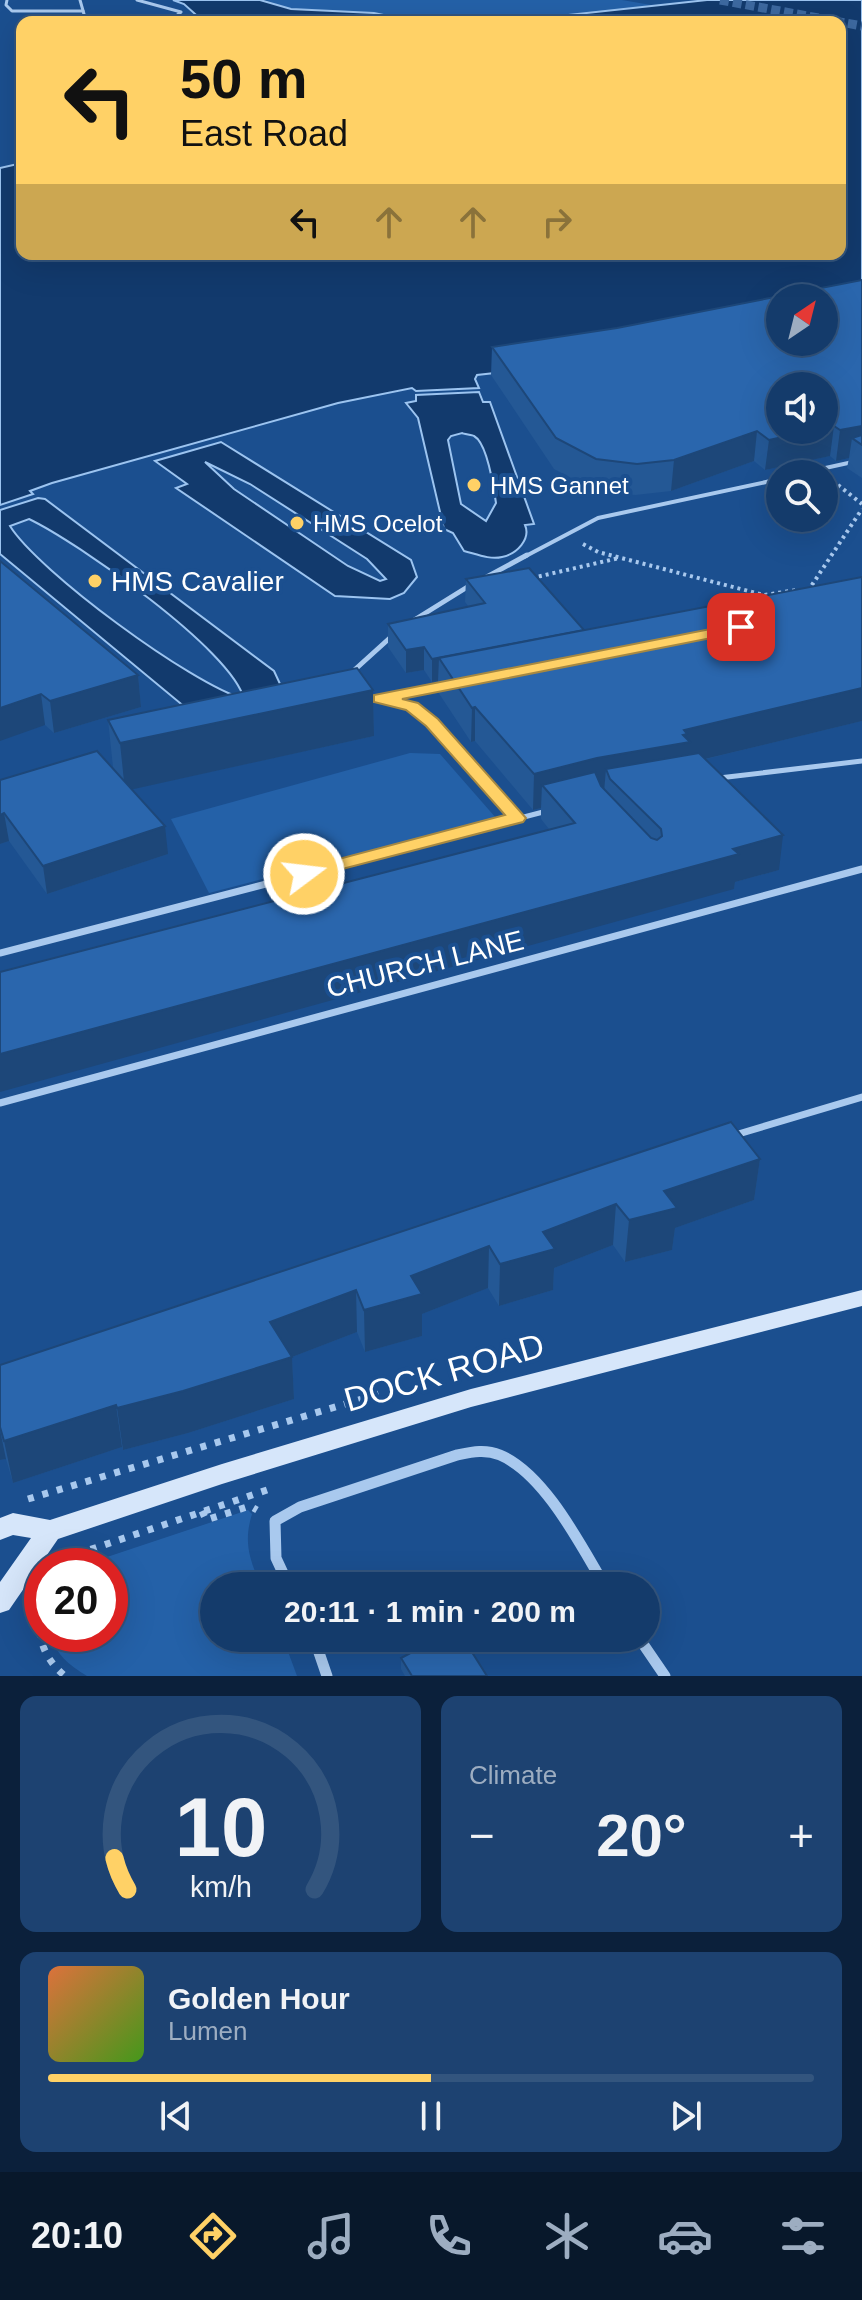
<!DOCTYPE html>
<meta charset="utf-8">
<style>
:root{--surface:#143b6b;--page:#1d4271;--text:#f1f3f6;--muted:#9dadc1;--line:#33557e;--accent:#ffd166}
body{margin:0;font-family:Arial,sans-serif;background:var(--page);color:var(--text);height:100vh;display:flex;flex-direction:column;font-size:30px;white-space:nowrap}
*{box-sizing:border-box;margin:0}
p{font-size:26px;color:var(--muted)}
.icon{flex:none;width:44px;height:44px;fill:none;stroke:currentColor;stroke-width:2;stroke-linecap:round;stroke-linejoin:round}
.map{position:relative;height:1676px;overflow:hidden}
.drawer{display:flex;flex-direction:column;gap:20px;padding:20px;background:#0b203b;flex:1}
.drawer>*{flex:none}
.banner{position:absolute;left:16px;top:16px;width:830px;height:244px;border-radius:16px;box-shadow:0 8px 32px #0002,0 0 0 2px var(--line);background:#ffd166;color:#111;overflow:hidden}
.needle{width:52px;rotate:35deg}
.controls{position:absolute;left:766px;top:284px;display:grid;gap:16px}
.controls a{display:grid;place-items:center;width:72px;height:72px;border-radius:50%;background:var(--surface);box-shadow:0 8px 32px #0002,0 0 0 2px var(--line);font-size:40px}
.speed{position:absolute;left:24px;top:1548px;display:flex;gap:16px;font-size:40px;font-weight:700;text-align:center}
.speed>*{display:grid;place-content:center;width:104px;height:104px;border-radius:50%;background:var(--surface);box-shadow:0 8px 32px #0002,0 0 0 2px var(--line);line-height:1}
.speed .limit{border:12px solid #d22;background:#fff;color:#111}
.pin{position:absolute;display:grid;place-items:center;width:68px;height:68px;color:#fff;margin:-34px;border-radius:16px;box-shadow:0 4px 12px #0006}
.me{position:absolute;width:88px;margin:-44px;rotate:75deg;stroke-linejoin:round;filter:drop-shadow(0 0 6px #0008)}
.turn{display:flex;align-items:center;gap:28px;height:168px;padding:0 32px;font-size:36px}
.turn .icon{width:104px;height:104px;stroke-width:2.5}
.turn b{display:block;font-size:56px;line-height:68px}
.lanes{display:flex;align-items:center;height:76px;padding:0 32px;background:#0003;justify-content:center;gap:40px;direction:ltr}
.lanes .off{opacity:.35}
.big{font-size:60px;font-weight:700;line-height:1.1}
.drawer .card{flex:1;display:flex;flex-direction:column;justify-content:center;gap:12px;min-width:0;padding:0 28px;border-radius:16px;background:var(--page)}
.drawer .dial{align-items:center;gap:0}
.dial svg{height:208px;overflow:visible;fill:none;stroke:var(--line);stroke-width:7;stroke-linecap:round;text-anchor:middle}
.dial text{fill:var(--text);stroke:none}
.song{display:flex;align-items:center;gap:24px}
.cover{width:96px;height:96px;border-radius:12px;background:linear-gradient(135deg,hsl(20 70% 55%),hsl(100 70% 35%))}
.played{height:8px;border-radius:4px;background:linear-gradient(90deg,var(--accent) 50%,var(--line) 50%)}
.keys{display:flex;justify-content:space-around;direction:ltr}
.heat{display:flex;justify-content:space-between;align-items:center;font-size:44px;direction:ltr}
.drawer .tiles{flex:1;display:grid;gap:20px;grid-template-columns:1fr 1fr}
.card:last-child{grid-column:span 2}
.trip{position:absolute;left:200px;top:1572px;width:460px;height:80px;border-radius:40px;background:var(--surface);box-shadow:0 8px 32px #0002,0 0 0 2px var(--line);font-weight:700;line-height:80px;text-align:center}
.tab-bar{display:flex;height:128px;justify-content:space-around;align-items:center;background:#08182b;color:var(--muted)}
.tab-bar .icon{width:56px;height:56px}
.tab-bar .current{color:var(--accent)}
.tab-bar b{font-size:36px;color:var(--text)}
.map>svg:first-child{display:block}
</style>
<div class="map">
<svg width="862" height="1676" viewBox="0 0 862 1676">
<rect width="100%" height="100%" fill="#1b4f8f"/>
<g fill="#2461a8">
<polygon points="260,0 284,7 266,0 622,0 651,5 626,9 707,0 862,0 862,7 721,22 261,22"/>
<polygon points="410,753 440,754 496,818 209,893 171,819"/>
<path d="M 248,1510 L 252,1514 C 243,1543 250,1560 261,1586 L 214,1586 L 214,1638 L 283,1638 L 297,1676 L 87,1676 C 68,1664 57,1656 50,1634 L 110,1634 L 110,1566 L 80,1566 Z"/>
</g>
<g fill="#123a6d" stroke="#9cc4f0" stroke-width="2" fill-rule="evenodd">
<polygon points="173,0 260,0 291,9 374,13 417,22 204,22 184,4"/>
<polygon points="707,0 862,0 862,303 824,298 780,298 504,372 477,375 475,379 479,388 416,391 412,388 338,403 52,483 30,491 33,494 0,505 0,168 22,163 22,254 840,254 840,22 503,22"/>
<path d="M 479,392 L 483,402 L 490,402 L 534,524 L 525,525 C 531,539 517,554 502,557 C 490,560 476,554 464,551 L 453,533 L 444,529 L 418,418 L 406,403 L 416,401 L 416,395 ZM 462,433 C 463,434 473,435 474,436 C 487,443 494,489 496,503 L 486,521 L 461,504 L 448,440 L 451,436 Z"/>
<path d="M 221,442 L 411,560 L 417,577 L 404,593 L 390,599 L 335,596 L 176,488 L 187,484 L 155,461 ZM 205,462 L 250,484 L 367,559 L 386,579 L 380,581 L 348,566 L 234,489 Z"/>
<path d="M 38,498 L 45,499 L 274,671 L 281,686 L 221,716 L 204,717 L 186,708 L 0,554 L 0,510 ZM 29,519 C 77,542 232,650 244,699 C 191,684 38,571 10,526 Z"/>
</g>
<g fill="none" stroke-linecap="round" stroke-linejoin="round">
<polyline stroke="#3d69a0" stroke-width="9" stroke-dasharray="9 4" stroke-linecap="butt" points="720,0 862,26"/>
<g stroke="#a9c9ee" stroke-width="4" stroke-dasharray="3 4" stroke-linecap="butt">
<polyline points="838,485 862,504"/>
<polyline points="583,544 598,552 764,595 797,590"/>
<polyline points="532,578 619,558"/>
<polyline points="808,591 862,509"/>
</g>
<g stroke="#a9c9ee" stroke-width="7" stroke-dasharray="6 9" stroke-linecap="butt">
<polyline points="28,1499 392,1390 402,1391"/>
<polyline points="202,1511 206,1520 250,1506 257,1510"/>
<polyline points="66,1566 86,1551 267,1490"/>
<path d="M 42,1601 C 36,1632 40,1655 65,1676"/>
</g>
<g stroke="#a9c9ee" stroke-width="3">
<polyline points="7,0 6,5 12,11 83,11"/>
<polyline points="137,0 181,12 169,22"/>
<polyline points="76,22 84,14 80,0"/>
</g>
<g stroke="#a9c9ee" stroke-width="4">
<polyline points="798,474 862,460"/>
<polyline points="524,557 598,518 780,479"/>
</g>
<g stroke="#a9c9ee" stroke-width="5">
<polyline points="483,579 527,555"/>
<polyline points="411,622 469,586"/>
<polyline points="350,674 392,636"/>
<polyline points="379,698 447,685"/>
<path d="M 366,701 C 380,699 396,699 409,705 C 449,724 488,784 517,818"/>
<polyline points="719,778 862,761"/>
<polyline points="405,848 547,811"/>
</g>
<g stroke="#a9c9ee" stroke-width="7">
<polyline points="0,953 413,846"/>
<polyline points="0,1103 862,869"/>
<polyline points="735,1135 862,1097"/>
</g>
<g stroke="#a9c9ee" stroke-width="11">
<path d="M 289,1586 L 276,1558 L 275,1521 L 300,1507 L 457,1455 C 472,1452 485,1449 500,1455 C 545,1474 581,1546 605,1586"/>
<polyline points="314,1638 327,1676"/>
<polyline points="639,1638 665,1676"/>
</g>
<polygon fill="#d6e6fa" fill-rule="evenodd" points="862,1290 862,1306 471,1407 222,1484 58,1539 9,1610 0,1613 0,1582 31,1538 13,1535 0,1540 0,1518 13,1513 50,1520 222,1464 471,1389"/>
</g>
<g fill="#245895">
<polygon points="862,280 862,478 847,468 849,458 836,461 830,456 765,470 754,461 671,491 635,495 594,490 554,469 491,375 492,347 617,328"/>
<polygon points="0,561 138,675 141,707 54,733 45,725"/>
<polygon points="466,579 584,630 862,721 706,759 779,870 735,882 734,889 549,829 541,819 541,808 533,810 475,741 471,742 438,692 438,681 432,682 424,670 406,673 388,647 388,624 469,607 465,602"/>
<polygon points="373,690 374,736 132,789 168,854 47,894 9,841 0,844 0,780 116,772 113,767 108,720"/>
<polygon points="760,1159 754,1200 675,1228 672,1250 625,1262 613,1245 554,1268 553,1290 499,1306 488,1288 422,1314 422,1336 365,1352 357,1332 292,1357 294,1399 188,1433 123,1450 122,1447 13,1483 6,1459 0,1460 0,1365"/>
<polygon points="401,1658 487,1676 405,1676 401,1669"/>
</g>
<g fill="#1d4779">
<polygon points="834,426 830,456 765,470 769,440 815,430 824,430 824,428"/>
<polygon points="862,426 862,445 852,438 849,458 836,461 840,430"/>
<polygon points="757,431 754,461 671,491 674,460"/>
<polygon points="584,630 439,658 438,681 432,682 432,659"/>
<polygon points="424,647 424,670 406,673 406,650"/>
<polygon points="138,675 141,707 54,733 50,701"/>
<polygon points="862,688 862,721 688,763 606,769 604,792 542,785 541,808 533,810 534,774 684,730"/>
<polygon points="373,690 374,736 125,791 120,743"/>
<polygon points="41,694 45,725 0,741 0,708"/>
<polygon points="475,707 475,741 471,742 472,708"/>
<polygon points="4,813 9,841 0,844 0,815"/>
<polygon points="165,826 168,854 47,894 43,866"/>
<polygon points="783,835 779,870 735,882 734,889 0,1092 0,1054"/>
<polygon points="760,1159 754,1200 675,1228 672,1250 625,1262 629,1220 664,1191"/>
<polygon points="616,1204 613,1245 554,1268 553,1290 499,1306 500,1264 543,1232"/>
<polygon points="489,1246 488,1288 422,1314 422,1336 365,1352 364,1310 411,1276"/>
<polygon points="356,1290 357,1332 292,1357 294,1399 188,1433 123,1450 117,1408 270,1322"/>
<polygon points="116,1405 122,1447 13,1483 4,1441"/>
<polygon points="0,1430 6,1459 0,1460"/>
</g>
<g fill="#2a66ad" stroke="#1d4779" stroke-width="2" fill-rule="evenodd">
<path d="M 862,280 L 862,426 L 840,430 L 834,426 L 824,428 L 824,386 L 780,386 L 780,430 L 815,430 L 769,440 L 757,431 L 674,460 L 637,464 L 596,459 L 556,438 L 492,347 L 617,328 ZM 780,298 L 824,298 L 824,342 L 780,342 Z"/>
<polygon points="862,435 862,445 852,438"/>
<polygon points="0,561 138,675 50,701 41,694 0,708"/>
<polygon points="529,568 584,630 432,659 424,647 406,650 388,624 485,603 466,579"/>
<polygon points="862,577 862,688 684,730 687,734 683,735 690,742 597,758 534,774 475,707 472,708 439,658"/>
<polygon points="357,668 373,690 120,743 108,720"/>
<polygon points="97,751 165,826 43,866 4,813 0,815 0,780"/>
<polygon points="699,753 783,835 733,849 739,854 0,1054 0,972 575,823 542,785 595,772 601,786 651,838 657,840 662,836 661,829 610,779 606,769"/>
<polygon points="731,1122 760,1159 664,1191 677,1208 629,1220 616,1204 543,1232 555,1249 500,1264 489,1246 411,1276 422,1294 364,1310 356,1290 270,1322 292,1357 183,1391 117,1408 116,1405 4,1441 0,1427 0,1365"/>
<polygon points="439,1638 463,1638 487,1676 412,1676 401,1658"/>
</g>
<polygon fill="#ffd166" stroke="#a68842" stroke-width="2" points="741,623 747,624 747,631 402,699 418,703 438,719 526,818 523,822 304,879 295,874 297,870 505,815 426,726 406,710 374,702 374,695"/>
<g fill="#ffd166" stroke="#1b4f8f" stroke-width="3">
<circle cx="474" cy="485" r="8"/>
<circle cx="297" cy="523" r="8"/>
<circle cx="95" cy="581" r="8"/>
</g>
<g text-anchor="middle" dominant-baseline="central" stroke-width="8" stroke-linejoin="round" paint-order="stroke">
<g font-size="24" fill="#fff" stroke="#1b4f8f" text-anchor="start">
<text x="490" y="485">HMS Gannet</text>
<text x="313" y="523">HMS Ocelot</text>
</g>
<g font-size="28" fill="#fff" stroke="#1b4f8f" text-anchor="start">
<text x="111" y="581">HMS Cavalier</text>
</g>
<g font-size="28" fill="#fff" stroke="#1b4f8f">
<text transform="translate(425 964) rotate(-14)">CHURCH LANE</text>
</g>
<g font-size="34" fill="#fff" stroke="#1b4f8f">
<text transform="translate(444 1372) rotate(-16)">DOCK ROAD</text>
</g>
</g>
</svg>
<div class="controls">
<a><svg class="needle" viewBox="-14 -14 28 28"><path d="M0-13l5 13h-10z" fill="#e53935"/><path d="M0 13l5-13h-10z" fill="#9dadc1"/></svg></a>
<a><svg class="icon" aria-label="sound" viewBox="0 0 24 24"><path d="M4 9h4l5-4v14l-5-4H4zM17 9q2 3 0 6"/></svg></a>
<a><svg class="icon" aria-label="search" viewBox="0 0 24 24"><circle cx="10" cy="10" r="6"/><path d="M15 15l6 6"/></svg></a>
</div>
<div class="speed"><div class="limit">20</div></div>
<div class="pin" style="left:741px;top:627px;background:#d93025"><svg class="icon" aria-label="arrive" viewBox="0 0 24 24"><path d="M6 21V4h12l-3 4 3 4H6"/></svg></div>
<svg class="me" style="left:304px;top:874px" viewBox="-20 -20 40 40"><circle r="17" fill="#ffd166" stroke="#fff" stroke-width="3"/><path d="M0-11L8 9 0 5-8 9z" fill="#fff"/></svg>
<div class="trip">20:11 · 1 min · 200 m</div>
<div class="banner">
<div class="turn"><svg class="icon" aria-label="left" viewBox="0 0 24 24"><path d="M17 20v-9H6M10 6l-5 5 5 5"/></svg><div><b>50 m</b>East Road</div></div>
<div class="lanes"><svg class="icon" aria-label="left" viewBox="0 0 24 24"><path d="M17 20v-9H6M10 6l-5 5 5 5"/></svg><svg class="icon off" aria-label="ahead" viewBox="0 0 24 24"><path d="M12 20V5M6 11l6-6 6 6"/></svg><svg class="icon off" aria-label="ahead" viewBox="0 0 24 24"><path d="M12 20V5M6 11l6-6 6 6"/></svg><svg class="icon off" aria-label="right" viewBox="0 0 24 24"><path d="M7 20v-9h11M14 6l5 5-5 5"/></svg></div>
</div>
</div>
<section class="drawer">
<div class="tiles">
<div class="card dial"><svg viewBox="0 0 100 80">
<path d="M14 69A42 42 0 1 1 86 69"/>
<path d="M14 69A42 42 0 0 1 9 57" stroke="#ffd166"/>
<text x="50" y="56" font-size="32" font-weight="700">10</text>
<text x="50" y="72" font-size="11">km/h</text>
</svg></div>
<div class="card"><p>Climate</p>
<div class="heat"><a>−</a><b class="big">20°</b><a>+</a></div>
</div>
<div class="card">
<div class="song"><i class="cover"></i><div><b>Golden Hour</b><p>Lumen</p></div></div>
<div class="played"></div>
<div class="keys"><svg class="icon" aria-label="previous" viewBox="0 0 24 24"><path d="M18 5L8 12l10 7zM5 5v14"/></svg><svg class="icon" aria-label="pause" viewBox="0 0 24 24"><path d="M8 5v14M16 5v14"/></svg><svg class="icon" aria-label="next" viewBox="0 0 24 24"><path d="M6 5l10 7-10 7zM19 5v14"/></svg></div>
</div>
</div>
</section>
<nav class="tab-bar">
<b>20:10</b>
<svg class="icon current" aria-label="directions" viewBox="0 0 24 24"><path d="M12 3l9 9-9 9-9-9zM9 14v-3h6M13 9l2 2-2 2"/></svg>
<svg class="icon" aria-label="music" viewBox="0 0 24 24"><path d="M9 18V5l10-2v13"/><circle cx="6" cy="18" r="3"/><circle cx="16" cy="16" r="3"/></svg>
<svg class="icon" aria-label="phone" viewBox="0 0 24 24"><path d="M5 4h4l2 5-3 2q2 4 5 5l2-3 5 2v4C11 20 4 13 5 4z"/></svg>
<svg class="icon" aria-label="climate" viewBox="0 0 24 24"><path d="M12 3v18M4 7l16 10M4 17L20 7"/></svg>
<svg class="icon" aria-label="car" viewBox="0 0 24 24"><path d="M5 17H2v-5l4-1 3-4h7l3 4 3 1v5h-3M9 17h6M6 11h13"/><circle cx="7" cy="17" r="2"/><circle cx="17" cy="17" r="2"/></svg>
<svg class="icon" aria-label="filters" viewBox="0 0 24 24"><path d="M4 7h16M4 17h16"/><circle cx="9" cy="7" r="2"/><circle cx="15" cy="17" r="2"/></svg>
</nav>
